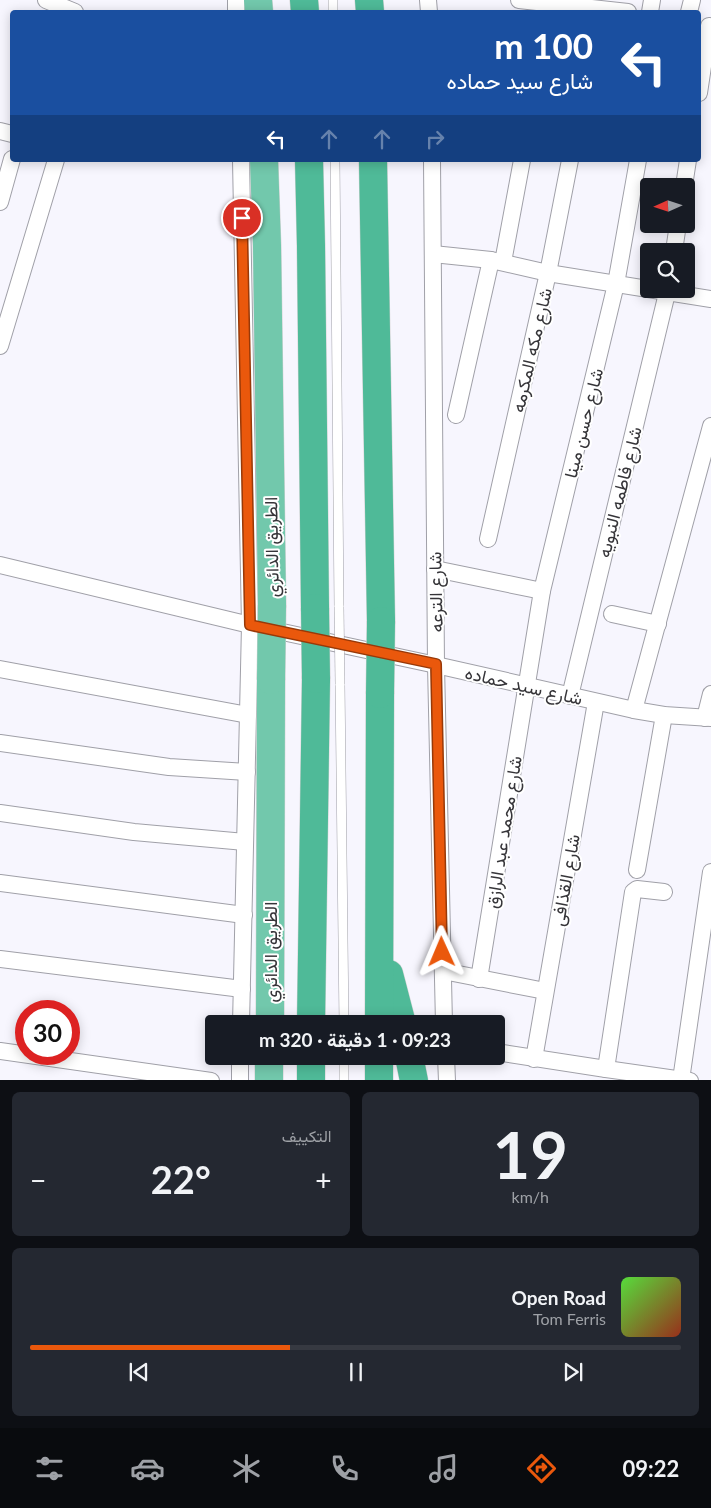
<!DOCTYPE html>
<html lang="ar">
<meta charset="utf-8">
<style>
:root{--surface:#171b24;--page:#242831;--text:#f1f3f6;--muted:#9ea1a6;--line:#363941;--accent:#ea580c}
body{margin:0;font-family:Lato,Vazirmatn,sans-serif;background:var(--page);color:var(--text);direction:rtl;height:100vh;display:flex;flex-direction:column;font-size:19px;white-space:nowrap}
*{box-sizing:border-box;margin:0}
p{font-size:16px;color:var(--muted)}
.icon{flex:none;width:28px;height:28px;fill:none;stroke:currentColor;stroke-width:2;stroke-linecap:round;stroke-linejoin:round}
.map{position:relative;height:1080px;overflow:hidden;direction:ltr}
.details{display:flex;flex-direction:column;gap:12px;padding:12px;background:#0d0f14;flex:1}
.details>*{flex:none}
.hud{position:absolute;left:10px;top:10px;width:691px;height:152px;border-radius:5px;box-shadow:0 2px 12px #0003;direction:rtl;background:#1a4fa0;color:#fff;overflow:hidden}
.needle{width:32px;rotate:267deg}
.controls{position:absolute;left:640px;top:178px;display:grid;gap:10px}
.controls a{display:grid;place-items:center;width:55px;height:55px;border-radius:5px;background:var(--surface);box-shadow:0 2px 12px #0003;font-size:25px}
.speed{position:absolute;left:15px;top:1000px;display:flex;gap:10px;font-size:25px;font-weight:700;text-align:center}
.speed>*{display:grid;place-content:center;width:65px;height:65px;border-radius:50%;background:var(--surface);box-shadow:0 2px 12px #0003;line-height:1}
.speed .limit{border:8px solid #d22;background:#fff;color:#111}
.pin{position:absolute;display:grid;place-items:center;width:42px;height:42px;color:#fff;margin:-21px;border:2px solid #fff;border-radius:50%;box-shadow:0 1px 5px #0007}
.me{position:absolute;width:55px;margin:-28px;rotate:359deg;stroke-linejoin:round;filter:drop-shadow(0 0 4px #0008)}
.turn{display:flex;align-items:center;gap:18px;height:105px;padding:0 25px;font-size:22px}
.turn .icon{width:65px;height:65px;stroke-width:2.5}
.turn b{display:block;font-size:35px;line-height:42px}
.lanes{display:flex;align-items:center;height:48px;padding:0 25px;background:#0003;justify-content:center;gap:25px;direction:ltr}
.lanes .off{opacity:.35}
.big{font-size:38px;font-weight:700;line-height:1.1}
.details .widget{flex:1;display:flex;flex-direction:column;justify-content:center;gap:8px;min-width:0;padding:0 18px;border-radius:8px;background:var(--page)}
.details .dial{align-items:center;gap:0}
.dial b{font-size:65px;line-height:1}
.song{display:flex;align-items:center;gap:15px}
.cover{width:60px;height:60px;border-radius:8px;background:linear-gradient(135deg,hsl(110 70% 55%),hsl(10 70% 35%))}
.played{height:5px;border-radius:2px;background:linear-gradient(90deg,var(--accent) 40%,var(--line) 40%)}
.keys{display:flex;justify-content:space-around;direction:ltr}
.heat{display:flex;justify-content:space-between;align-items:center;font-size:28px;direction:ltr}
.details .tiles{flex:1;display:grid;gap:12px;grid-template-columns:1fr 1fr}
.widget:last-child{grid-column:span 2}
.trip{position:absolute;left:205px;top:1015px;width:300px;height:50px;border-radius:5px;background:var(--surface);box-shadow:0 2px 12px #0003;font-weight:700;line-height:50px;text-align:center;direction:rtl}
.dock{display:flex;height:80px;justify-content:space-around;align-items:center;background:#090b0e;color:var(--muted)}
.dock .icon{width:35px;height:35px}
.dock .selected{color:var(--accent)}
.dock b{font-size:22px;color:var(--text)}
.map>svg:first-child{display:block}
</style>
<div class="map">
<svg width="711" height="1081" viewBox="0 0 711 1081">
<rect width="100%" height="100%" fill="#f7f6fe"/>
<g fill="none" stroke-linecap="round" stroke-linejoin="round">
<defs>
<g id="service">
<polyline points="333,0 333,12"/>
<polyline points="335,160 339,607"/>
<polyline points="340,684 344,1024"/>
<polyline points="344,1056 344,1081"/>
</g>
<g id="minor">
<polyline points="46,0 75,12"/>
<polyline points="236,0 236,12"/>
<polyline points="428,0 429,12"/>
<polyline points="519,0 628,12"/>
<polyline points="650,12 652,0"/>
<polyline points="689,12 692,0"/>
<polyline points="699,93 709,26"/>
<polyline points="0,131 12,134"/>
<polyline points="241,160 250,625 241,1024"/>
<polyline points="432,160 436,665 444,1024"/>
<polyline points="684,186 688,160"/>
<polyline points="0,202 12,159"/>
<polyline points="674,251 678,224"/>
<polyline points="433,254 491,260 548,273 711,299"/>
<polyline points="503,262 522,160"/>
<polyline points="0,346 56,160"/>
<polyline points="456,415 491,260"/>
<polyline points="488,539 548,273 570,160"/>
<polyline points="0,565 250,625 436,665 634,710 664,715 711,718"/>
<polyline points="435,569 542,591"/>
<polyline points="612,614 658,624"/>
<polyline points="0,669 248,715"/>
<polyline points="570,696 668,289"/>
<polyline points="634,710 711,426"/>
<polyline points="705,718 711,694"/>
<polyline points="0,743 169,767 247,772"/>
<polyline points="0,813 134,832 245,842"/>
<polyline points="637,870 664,715"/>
<polyline points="0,883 244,915"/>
<polyline points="0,959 242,989"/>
<polyline points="443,971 545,991"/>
<polyline points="479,979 542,591 616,284 638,160"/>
<polyline points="0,1051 211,1081"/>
<polyline points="496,1052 606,1069 690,1081"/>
<polyline points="446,1056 447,1081"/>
<polyline points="534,1059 596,702"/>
<polyline points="606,1069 633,892 637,889 664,892"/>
<polyline points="681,1080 711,872"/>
<polyline points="240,1081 240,1056"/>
</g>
<g id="trunk">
<polyline points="258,0 259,12"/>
<polyline points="264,160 267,246 272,605"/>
<polyline points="270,1024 271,680"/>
<polyline points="269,1081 269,1056"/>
</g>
<g id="motorway">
<polyline points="304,0 305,12"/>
<polyline points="369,0 370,12"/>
<polyline points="309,160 311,246 315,608"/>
<polyline points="373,160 381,621"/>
<polyline points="389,974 402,1024"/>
<polyline points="311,1024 316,679"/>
<polyline points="379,1024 380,694"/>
<polyline points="409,1056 414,1081"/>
<polyline points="311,1081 311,1056"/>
<polyline points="379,1081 379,1056"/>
</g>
</defs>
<use href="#service" stroke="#a0a0a8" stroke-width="10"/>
<use href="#minor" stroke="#a0a0a8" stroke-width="18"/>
<use href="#trunk" stroke="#d3d3d3" stroke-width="29"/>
<use href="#motorway" stroke="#d3d3d3" stroke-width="29"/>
<use href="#service" stroke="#fff" stroke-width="9"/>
<use href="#minor" stroke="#fff" stroke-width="16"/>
<use href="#trunk" stroke="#72c8ac" stroke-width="28"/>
<use href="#motorway" stroke="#4fba98" stroke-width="28"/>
<defs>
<polyline id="service-bridge" points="339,607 340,684"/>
<polyline id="trunk-bridge" points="271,680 272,605"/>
<g id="motorway-bridge">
<polyline points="315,608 316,679"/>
<polyline points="380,694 381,621"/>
</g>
</defs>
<use href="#service-bridge" stroke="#a0a0a8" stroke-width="10" stroke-linecap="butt"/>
<use href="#trunk-bridge" stroke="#d3d3d3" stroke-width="29" stroke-linecap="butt"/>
<use href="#motorway-bridge" stroke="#d3d3d3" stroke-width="29" stroke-linecap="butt"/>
<use href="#service-bridge" stroke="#fff" stroke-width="9"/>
<use href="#trunk-bridge" stroke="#72c8ac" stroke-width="28"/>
<use href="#motorway-bridge" stroke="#4fba98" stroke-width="28"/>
</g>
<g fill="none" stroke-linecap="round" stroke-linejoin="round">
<defs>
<polyline id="route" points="242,218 250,625 436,664 442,952"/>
</defs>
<use href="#route" stroke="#983908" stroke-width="12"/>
<use href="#route" stroke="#ea580c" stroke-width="9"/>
</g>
<g text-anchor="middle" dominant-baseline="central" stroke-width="4" stroke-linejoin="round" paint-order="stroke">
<g font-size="18" fill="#363539" stroke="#fff">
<text transform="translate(531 350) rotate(-77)">شارع مكه المكرمه</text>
<text transform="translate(583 423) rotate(-76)">شارع حسن مينا</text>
<text transform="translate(619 492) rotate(-76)">شارع فاطمه النبويه</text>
<text transform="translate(271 547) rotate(-91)">الطريق الدائري</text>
<text transform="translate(435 592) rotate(-91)">شارع الترعه</text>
<text transform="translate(524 685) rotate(13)">شارع سيد حماده</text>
<text transform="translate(503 832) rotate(-81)">شارع محمد عبد الرازق</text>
<text transform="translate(565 880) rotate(-80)">شارع القذافى</text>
<text transform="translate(270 952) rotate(-90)">الطريق الدائري</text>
</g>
</g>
</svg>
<div class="controls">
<a><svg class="needle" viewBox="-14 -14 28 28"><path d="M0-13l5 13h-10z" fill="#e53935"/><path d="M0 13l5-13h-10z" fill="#9ea1a6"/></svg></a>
<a><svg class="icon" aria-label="search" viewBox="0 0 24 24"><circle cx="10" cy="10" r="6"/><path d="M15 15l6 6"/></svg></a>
</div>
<div class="speed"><div class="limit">30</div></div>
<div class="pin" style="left:242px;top:218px;background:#d93025"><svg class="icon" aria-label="arrive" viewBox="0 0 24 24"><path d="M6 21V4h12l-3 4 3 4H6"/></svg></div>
<svg class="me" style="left:442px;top:952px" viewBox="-20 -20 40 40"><path d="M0-17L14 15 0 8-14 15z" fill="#ea580c" stroke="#fff" stroke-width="4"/></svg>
<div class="trip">09:23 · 1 دقيقة · 320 m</div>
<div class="hud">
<div class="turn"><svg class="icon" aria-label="left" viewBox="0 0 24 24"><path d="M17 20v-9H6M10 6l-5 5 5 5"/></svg><div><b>100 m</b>شارع سيد حماده</div></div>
<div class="lanes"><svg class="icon" aria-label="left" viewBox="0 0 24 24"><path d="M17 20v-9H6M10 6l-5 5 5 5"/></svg><svg class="icon off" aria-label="ahead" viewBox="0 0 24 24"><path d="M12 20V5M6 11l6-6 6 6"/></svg><svg class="icon off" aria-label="ahead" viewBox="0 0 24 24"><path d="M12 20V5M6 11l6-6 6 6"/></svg><svg class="icon off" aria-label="right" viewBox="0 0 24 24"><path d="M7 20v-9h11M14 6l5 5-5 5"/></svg></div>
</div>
</div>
<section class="details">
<div class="tiles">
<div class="widget dial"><b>19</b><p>km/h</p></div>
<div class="widget"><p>التكييف</p>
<div class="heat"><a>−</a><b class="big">22°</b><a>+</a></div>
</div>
<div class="widget">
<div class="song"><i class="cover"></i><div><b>Open Road</b><p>Tom Ferris</p></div></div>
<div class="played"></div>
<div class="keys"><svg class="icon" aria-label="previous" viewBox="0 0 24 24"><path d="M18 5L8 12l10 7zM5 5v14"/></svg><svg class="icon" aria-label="pause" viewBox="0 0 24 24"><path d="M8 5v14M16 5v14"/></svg><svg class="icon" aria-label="next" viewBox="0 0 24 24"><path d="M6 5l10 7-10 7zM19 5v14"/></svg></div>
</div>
</div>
</section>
<nav class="dock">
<b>09:22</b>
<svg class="icon selected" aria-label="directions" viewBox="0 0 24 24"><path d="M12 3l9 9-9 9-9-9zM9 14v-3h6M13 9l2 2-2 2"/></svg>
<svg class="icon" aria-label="music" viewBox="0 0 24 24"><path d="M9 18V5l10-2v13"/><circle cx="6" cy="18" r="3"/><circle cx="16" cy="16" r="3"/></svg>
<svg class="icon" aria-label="phone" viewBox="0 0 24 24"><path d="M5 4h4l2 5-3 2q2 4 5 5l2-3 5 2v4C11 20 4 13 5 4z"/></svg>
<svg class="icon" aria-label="climate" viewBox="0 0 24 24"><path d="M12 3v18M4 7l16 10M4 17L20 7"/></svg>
<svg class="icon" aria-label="car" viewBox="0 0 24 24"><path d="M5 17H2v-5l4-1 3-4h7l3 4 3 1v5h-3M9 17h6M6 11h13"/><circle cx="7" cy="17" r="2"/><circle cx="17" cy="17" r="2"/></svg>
<svg class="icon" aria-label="filters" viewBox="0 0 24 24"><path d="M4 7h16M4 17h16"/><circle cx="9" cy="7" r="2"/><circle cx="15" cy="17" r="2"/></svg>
</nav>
